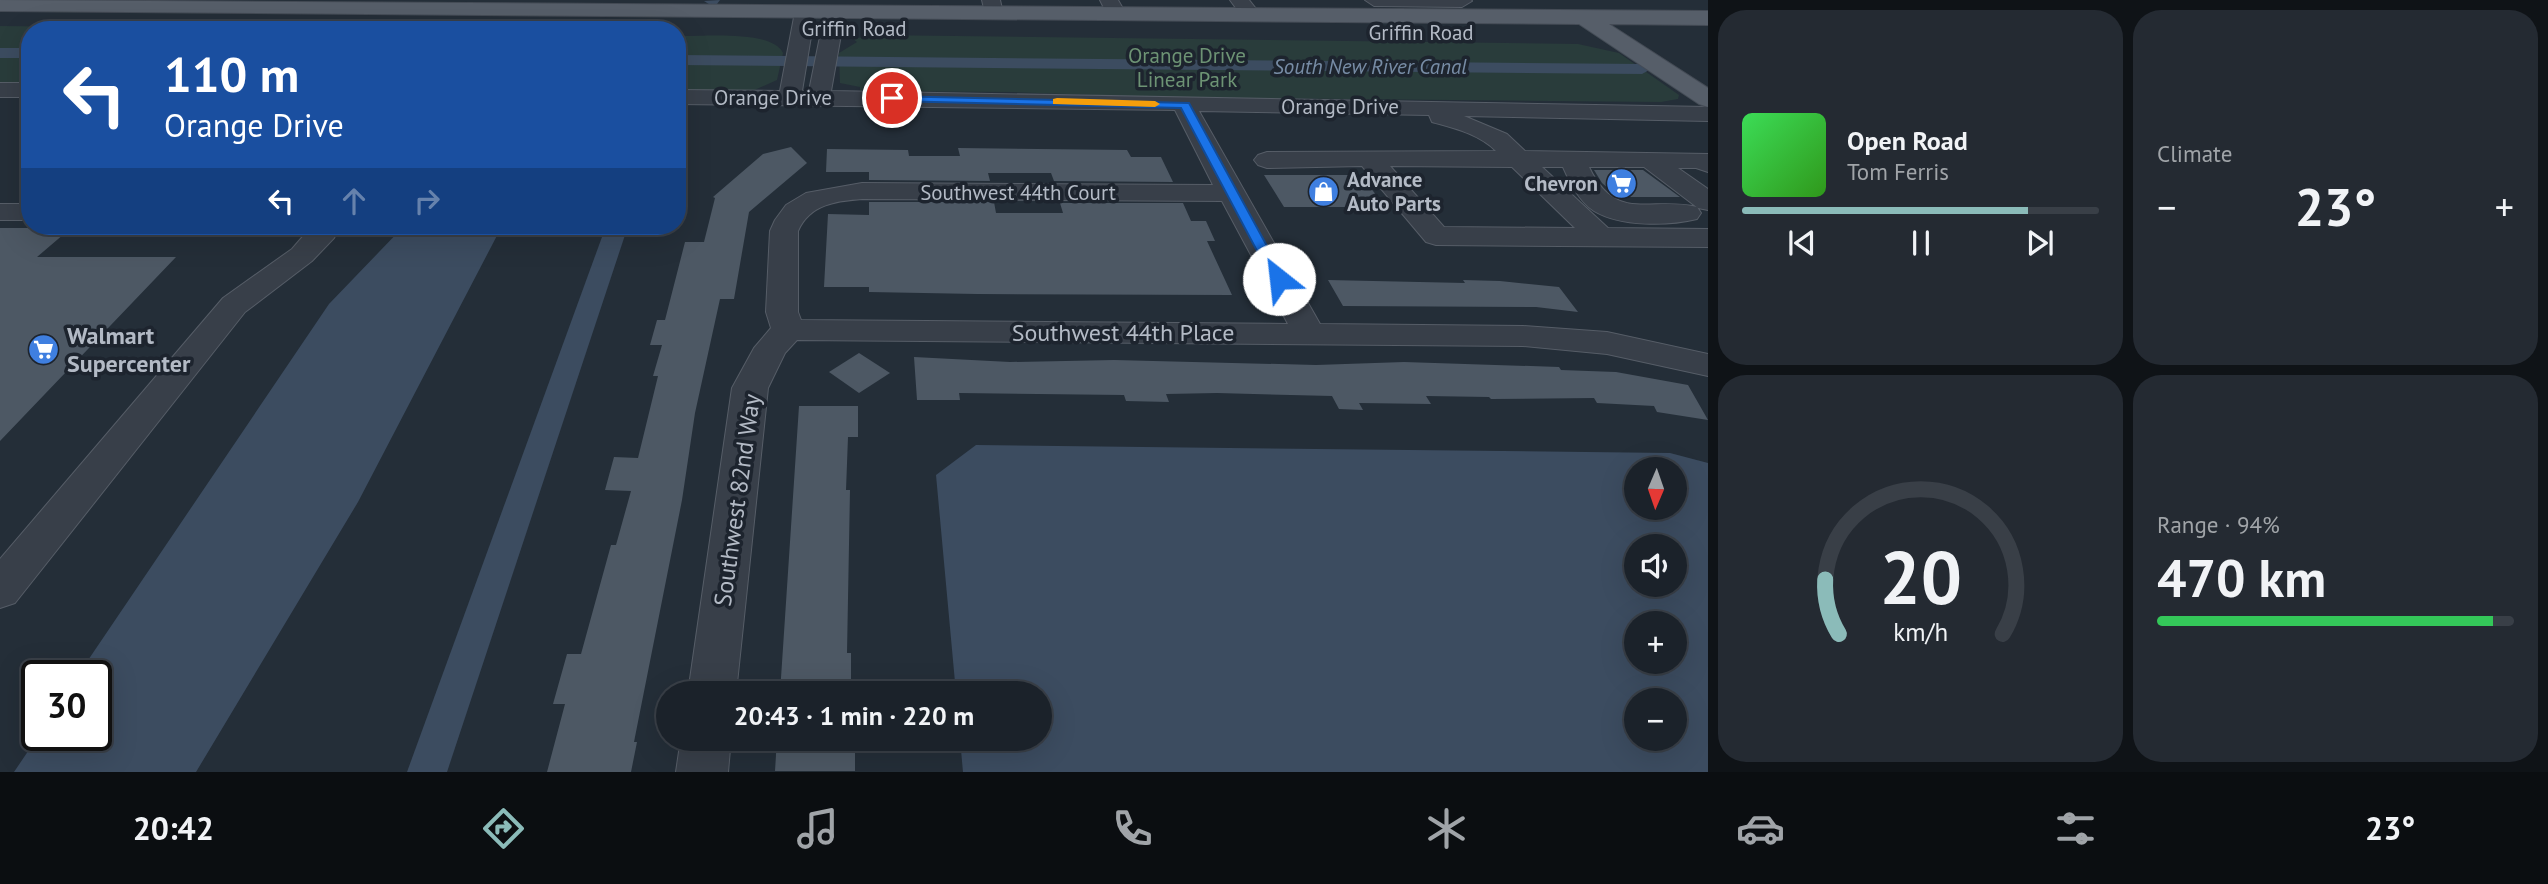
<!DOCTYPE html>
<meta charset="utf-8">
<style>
:root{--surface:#1b222a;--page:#242a32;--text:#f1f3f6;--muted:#a0a4a8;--line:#393f47;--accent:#8bbbb9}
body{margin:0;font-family:"PT Sans",sans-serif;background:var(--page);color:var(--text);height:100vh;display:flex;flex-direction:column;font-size:26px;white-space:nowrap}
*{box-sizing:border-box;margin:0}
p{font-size:23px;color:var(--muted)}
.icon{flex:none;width:38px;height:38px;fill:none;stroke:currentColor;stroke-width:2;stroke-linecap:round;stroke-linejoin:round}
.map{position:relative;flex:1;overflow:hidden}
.drawer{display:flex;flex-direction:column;gap:10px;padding:10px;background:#0f1317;width:840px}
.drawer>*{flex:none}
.guide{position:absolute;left:21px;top:21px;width:665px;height:214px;border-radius:28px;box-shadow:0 7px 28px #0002,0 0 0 2px var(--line);background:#1a4fa0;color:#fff;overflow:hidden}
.needle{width:46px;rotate:182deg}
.tools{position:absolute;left:1624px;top:457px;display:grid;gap:14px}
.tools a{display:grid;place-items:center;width:63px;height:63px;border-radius:50%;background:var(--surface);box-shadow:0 7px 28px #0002,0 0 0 2px var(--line);font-size:35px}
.speed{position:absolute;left:21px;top:660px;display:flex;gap:14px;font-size:35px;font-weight:700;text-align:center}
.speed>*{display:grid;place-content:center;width:91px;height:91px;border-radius:50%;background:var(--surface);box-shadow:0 7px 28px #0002,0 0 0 2px var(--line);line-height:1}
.speed .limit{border:4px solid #111;border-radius:10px;background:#fff;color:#111}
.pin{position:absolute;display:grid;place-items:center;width:60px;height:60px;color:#fff;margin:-30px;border:4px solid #fff;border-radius:50%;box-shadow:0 2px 7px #0007}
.me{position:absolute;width:77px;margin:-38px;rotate:331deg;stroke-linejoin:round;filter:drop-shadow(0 0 5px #0008)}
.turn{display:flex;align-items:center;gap:24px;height:147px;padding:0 28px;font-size:32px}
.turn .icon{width:91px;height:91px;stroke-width:2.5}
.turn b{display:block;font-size:49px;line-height:60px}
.lanes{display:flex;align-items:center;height:66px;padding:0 28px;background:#0003;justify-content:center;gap:35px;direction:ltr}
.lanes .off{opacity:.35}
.big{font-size:52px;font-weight:800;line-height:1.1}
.drawer .card{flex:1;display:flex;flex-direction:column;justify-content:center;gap:10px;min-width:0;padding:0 24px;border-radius:28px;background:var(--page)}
.drawer .dial{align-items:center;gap:0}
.dial svg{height:182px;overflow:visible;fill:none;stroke:var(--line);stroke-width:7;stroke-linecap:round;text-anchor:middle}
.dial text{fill:var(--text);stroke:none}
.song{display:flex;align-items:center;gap:21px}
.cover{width:84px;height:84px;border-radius:10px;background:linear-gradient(135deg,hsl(130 70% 55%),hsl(110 70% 35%))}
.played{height:7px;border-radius:4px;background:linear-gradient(90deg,var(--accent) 80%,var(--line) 80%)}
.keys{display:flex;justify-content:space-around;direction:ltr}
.heat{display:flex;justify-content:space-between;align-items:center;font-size:38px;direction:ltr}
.charge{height:10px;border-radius:5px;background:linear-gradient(90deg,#34c759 94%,var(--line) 0)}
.drawer .tiles{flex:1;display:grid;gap:10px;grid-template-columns:repeat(2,1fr)}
.trip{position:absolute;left:656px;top:681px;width:396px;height:70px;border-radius:35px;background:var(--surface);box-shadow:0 7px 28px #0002,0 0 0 2px var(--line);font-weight:800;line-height:70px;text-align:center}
.tab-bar{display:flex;height:112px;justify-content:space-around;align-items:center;background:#0b0e11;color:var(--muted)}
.tab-bar .icon{width:49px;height:49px}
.tab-bar .current{color:var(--accent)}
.tab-bar b{font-size:32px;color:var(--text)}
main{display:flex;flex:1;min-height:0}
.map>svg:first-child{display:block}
</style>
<main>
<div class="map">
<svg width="1708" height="772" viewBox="0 0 1708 772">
<rect width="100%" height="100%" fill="#242e38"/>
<g fill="#293c3b">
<polygon points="0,26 363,30 30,30 30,87 0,86"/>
<polygon points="872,35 1578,44 1619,53 1679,95 1678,99 1661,102 1151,97 1011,92 860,91 860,87 840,83 839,53 857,42 853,39"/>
<path d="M 677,36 C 700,37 772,29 783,53 L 777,80 L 750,92 L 677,94 Z"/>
</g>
<g fill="#3c4c60" fill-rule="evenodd">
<polygon points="404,226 502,226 358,502 196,772 14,772 39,735 96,735 96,676 78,675 329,304"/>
<path d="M 976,445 L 1670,453 L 1708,463 L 1708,772 L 963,772 L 960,739 L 1040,738 L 1040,693 L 956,693 L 936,475 ZM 1636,469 L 1675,469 L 1675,508 L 1636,508 ZM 1636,546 L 1675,546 L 1675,584 L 1636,584 ZM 1636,623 L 1675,623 L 1675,662 L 1636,662 ZM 1636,700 L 1675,700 L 1675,738 L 1636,738 Z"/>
</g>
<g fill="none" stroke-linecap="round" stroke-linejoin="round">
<g fill="#3c4c60" fill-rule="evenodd">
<polygon points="720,0 717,4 712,6 704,1"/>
<rect x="0" y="48" width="30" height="10"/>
<polygon points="677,55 1642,64 1651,69 1642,74 677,65"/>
<polygon points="606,226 628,226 447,772 407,772"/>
</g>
</g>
<g fill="#4d5864">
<polygon points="791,147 807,163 749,212 734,299 720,299 695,413 682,500 634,742 637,742 631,772 547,772 565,704 553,704 567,654 581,654 611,545 616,545 631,491 605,490 614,457 638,458 658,376 653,376 662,345 650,345 657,320 665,320 685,242 704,242 715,198 713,197 763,154"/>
<polygon points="958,148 1127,150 1131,157 1161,157 1173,182 1054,181 1051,173 988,173 990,181 869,180 869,172 826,172 827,149 908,150 909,156 960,156"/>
<polygon points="1594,170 1643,170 1680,197 1618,197 1602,183"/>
<polygon points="1264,175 1360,175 1386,207 1284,207"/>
<polygon points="869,202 994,202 996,213 1063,213 1060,203 1183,203 1191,221 1206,221 1215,241 1207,241 1232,295 977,294 869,292 869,287 824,287 828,214 869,215"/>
<polygon points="0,228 71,228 37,257 176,257 0,441"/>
<polygon points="1328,280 1465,283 1463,280 1500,281 1559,287 1578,312 1536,307 1343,306"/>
<polygon points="859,353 890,373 859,393 829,372"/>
<polygon points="914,357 1010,362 1114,360 1316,365 1404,362 1559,367 1561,370 1616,372 1688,385 1708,420 1657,412 1654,406 1597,403 1594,398 1491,399 1489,397 1426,396 1431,404 1359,403 1363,410 1339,409 1332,396 1217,393 1166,394 1169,402 1126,401 1124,395 959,393 960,400 917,400"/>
<polygon points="799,406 858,406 858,437 848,437 846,490 850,490 847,653 851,653 851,693 780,693"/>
<polygon points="777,738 855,738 855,771 775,771"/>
</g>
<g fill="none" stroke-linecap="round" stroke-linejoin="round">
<defs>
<g id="minor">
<polygon points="982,0 1000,0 1003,13 1000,17 986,17"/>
<polygon points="1100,0 1118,0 1126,14 1123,18 1109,18"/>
<polygon points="1230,0 1249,0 1261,15 1258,19 1244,19"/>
<polygon points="1365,0 1471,0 1472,1 1462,7 1374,6"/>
<path d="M 805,6 L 815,12 L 802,91 L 809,91 L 825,12 L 835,6 L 845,12 L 831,91 L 1708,107 L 1708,121 L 1464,116 L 1507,134 L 1525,151 L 1708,154 L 1708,172 L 1696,168 L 1678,168 L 1708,189 L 1708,210 L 1698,208 L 1644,167 L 1589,167 C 1616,224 1650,196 1697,207 L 1701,213 L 1697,219 C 1668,226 1621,227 1594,211 C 1579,201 1570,183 1563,167 L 1542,167 L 1608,228 L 1708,229 L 1708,247 L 1436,245 L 1426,242 L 1362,166 L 1267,168 L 1258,165 L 1254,160 L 1258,155 L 1267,152 L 1496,151 C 1479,134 1454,128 1432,122 L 1429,115 L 1199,111 L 1320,324 L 1523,326 L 1607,332 L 1708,354 L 1708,376 L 1607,354 L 1523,346 L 797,340 L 785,353 L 768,388 L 736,693 L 688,693 L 732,388 L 754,348 L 771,328 L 766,312 L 770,231 L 775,220 L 786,205 L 806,193 L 862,183 L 1213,185 L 1175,110 L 677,104 L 677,90 L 780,91 L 795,12 ZM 1390,166 L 1512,167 L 1575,228 L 1444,227 ZM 862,199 L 1222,201 L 1288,324 L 801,320 L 798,312 L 798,231 C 810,204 836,201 862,199 Z"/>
<rect x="0" y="83" width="30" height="14"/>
<rect x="0" y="204" width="30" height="16"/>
<polygon points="312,226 340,226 334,238 312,261 245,312 15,603 0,608 0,559 223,298 292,249"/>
<polygon points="681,738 731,738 728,772 676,772"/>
</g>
<polygon id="major" points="0,0 1708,11 1708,25 1609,24 1708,88 1708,107 1699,104 1579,24 0,11"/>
</defs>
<use href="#minor" stroke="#565d67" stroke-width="2"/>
<use href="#major" stroke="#444b55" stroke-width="2"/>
<use href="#minor" fill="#383f49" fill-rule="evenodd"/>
<use href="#major" fill="#565e69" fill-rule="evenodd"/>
</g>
<polygon fill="#1a73e8" stroke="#114b97" stroke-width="2" points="888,96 1189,103 1285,279 1279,283 1272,279 1181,108 892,101 888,100"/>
<polygon fill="#f59e0b" points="1057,98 1155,101 1160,104 1155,107 1053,104 1053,99"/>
<defs>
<symbol id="supermarket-disc" viewBox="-11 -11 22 22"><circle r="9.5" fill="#3f7fe0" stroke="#1d242e"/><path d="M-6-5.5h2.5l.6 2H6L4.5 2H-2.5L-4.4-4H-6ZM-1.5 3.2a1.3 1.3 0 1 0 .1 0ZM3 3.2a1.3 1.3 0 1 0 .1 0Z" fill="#fff"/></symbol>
<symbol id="shop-disc" viewBox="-11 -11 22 22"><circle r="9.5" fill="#3f7fe0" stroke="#1d242e"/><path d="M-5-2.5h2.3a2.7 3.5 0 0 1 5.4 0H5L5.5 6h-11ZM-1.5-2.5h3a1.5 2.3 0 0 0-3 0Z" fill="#fff"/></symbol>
</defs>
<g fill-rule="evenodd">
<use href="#supermarket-disc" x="1604" y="166" width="35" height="35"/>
<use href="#shop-disc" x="1306" y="174" width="35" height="35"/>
<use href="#supermarket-disc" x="26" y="332" width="35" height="35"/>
</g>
<g text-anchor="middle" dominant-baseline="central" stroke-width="7" stroke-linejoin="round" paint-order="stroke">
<g font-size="21" fill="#b3bac5" stroke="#1d242e">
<text x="854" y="28">Griffin Road</text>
<text x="1421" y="32">Griffin Road</text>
<text x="773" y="97">Orange Drive</text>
<text x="1340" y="106">Orange Drive</text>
<text x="1018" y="192">Southwest 44th Court</text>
</g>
<g font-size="21" fill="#6d9374" stroke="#1d242e">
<text x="1187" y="55">Orange Drive<tspan x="1187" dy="24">Linear Park</tspan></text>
</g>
<g font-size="21" font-style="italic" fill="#778ca5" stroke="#1d242e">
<text x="1370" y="66">South New River Canal</text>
</g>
<g font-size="21" font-weight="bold" fill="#b3bac5" stroke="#1d242e" text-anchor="start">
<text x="1347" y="179">Advance<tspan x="1347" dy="24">Auto Parts</tspan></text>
<text x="1598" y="183" text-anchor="end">Chevron</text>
</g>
<g font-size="24" fill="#b3bac5" stroke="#1d242e">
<text x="1123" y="332">Southwest 44th Place</text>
<text transform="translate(737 500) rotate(-82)">Southwest 82nd Way</text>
</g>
<g font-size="24" font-weight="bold" fill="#b3bac5" stroke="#1d242e" text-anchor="start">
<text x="67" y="335">Walmart<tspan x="67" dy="28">Supercenter</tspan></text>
</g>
</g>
</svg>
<div class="tools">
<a><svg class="needle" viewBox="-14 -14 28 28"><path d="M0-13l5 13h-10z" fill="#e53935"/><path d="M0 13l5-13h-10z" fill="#a0a4a8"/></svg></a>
<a><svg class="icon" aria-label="sound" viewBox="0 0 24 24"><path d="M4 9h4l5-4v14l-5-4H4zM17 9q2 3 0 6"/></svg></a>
<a>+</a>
<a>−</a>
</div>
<div class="speed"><div class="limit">30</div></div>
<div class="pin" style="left:892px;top:98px;background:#d93025"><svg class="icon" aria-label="arrive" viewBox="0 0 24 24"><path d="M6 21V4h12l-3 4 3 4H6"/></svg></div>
<svg class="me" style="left:1279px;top:279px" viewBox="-20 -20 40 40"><circle r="19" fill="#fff"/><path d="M0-13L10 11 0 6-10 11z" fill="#1a73e8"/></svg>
<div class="trip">20:43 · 1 min · 220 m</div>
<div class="guide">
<div class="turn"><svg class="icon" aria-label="left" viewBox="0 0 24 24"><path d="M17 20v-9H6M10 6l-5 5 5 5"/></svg><div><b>110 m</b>Orange Drive</div></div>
<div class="lanes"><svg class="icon" aria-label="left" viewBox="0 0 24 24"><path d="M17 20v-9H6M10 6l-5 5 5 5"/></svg><svg class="icon off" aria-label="ahead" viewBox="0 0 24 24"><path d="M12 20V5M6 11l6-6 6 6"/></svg><svg class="icon off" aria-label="right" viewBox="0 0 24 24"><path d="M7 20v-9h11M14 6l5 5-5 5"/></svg></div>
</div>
</div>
<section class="drawer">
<div class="tiles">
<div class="card">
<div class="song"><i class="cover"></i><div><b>Open Road</b><p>Tom Ferris</p></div></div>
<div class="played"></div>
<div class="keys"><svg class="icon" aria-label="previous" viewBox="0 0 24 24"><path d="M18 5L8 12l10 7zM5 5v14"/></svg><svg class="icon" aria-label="pause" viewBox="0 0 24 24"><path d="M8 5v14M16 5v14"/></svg><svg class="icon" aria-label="next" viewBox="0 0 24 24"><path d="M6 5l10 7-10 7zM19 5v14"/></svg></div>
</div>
<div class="card"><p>Climate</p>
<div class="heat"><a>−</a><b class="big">23°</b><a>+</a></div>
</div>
<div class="card dial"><svg viewBox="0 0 100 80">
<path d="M14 69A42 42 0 1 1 86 69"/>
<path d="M14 69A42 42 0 0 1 8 45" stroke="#8bbbb9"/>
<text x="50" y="56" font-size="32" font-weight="700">20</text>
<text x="50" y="72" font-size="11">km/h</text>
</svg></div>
<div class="card"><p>Range · 94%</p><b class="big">470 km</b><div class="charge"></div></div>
</div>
</section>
</main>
<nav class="tab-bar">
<b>20:42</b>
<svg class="icon current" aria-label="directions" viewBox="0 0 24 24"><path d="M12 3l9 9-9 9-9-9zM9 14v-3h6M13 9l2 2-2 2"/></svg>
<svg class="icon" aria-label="music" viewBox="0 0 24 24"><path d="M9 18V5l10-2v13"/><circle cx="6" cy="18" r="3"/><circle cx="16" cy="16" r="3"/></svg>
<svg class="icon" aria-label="phone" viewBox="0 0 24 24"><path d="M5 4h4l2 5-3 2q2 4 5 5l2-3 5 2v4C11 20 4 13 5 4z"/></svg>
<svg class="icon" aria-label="climate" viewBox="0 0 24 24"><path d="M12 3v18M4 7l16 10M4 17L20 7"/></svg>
<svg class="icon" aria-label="car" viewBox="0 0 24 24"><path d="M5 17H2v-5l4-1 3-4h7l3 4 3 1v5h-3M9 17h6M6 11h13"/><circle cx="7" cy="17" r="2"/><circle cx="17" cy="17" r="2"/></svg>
<svg class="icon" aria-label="filters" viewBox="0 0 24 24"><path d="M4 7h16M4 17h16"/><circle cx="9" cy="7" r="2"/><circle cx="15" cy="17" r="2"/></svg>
<b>23°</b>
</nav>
